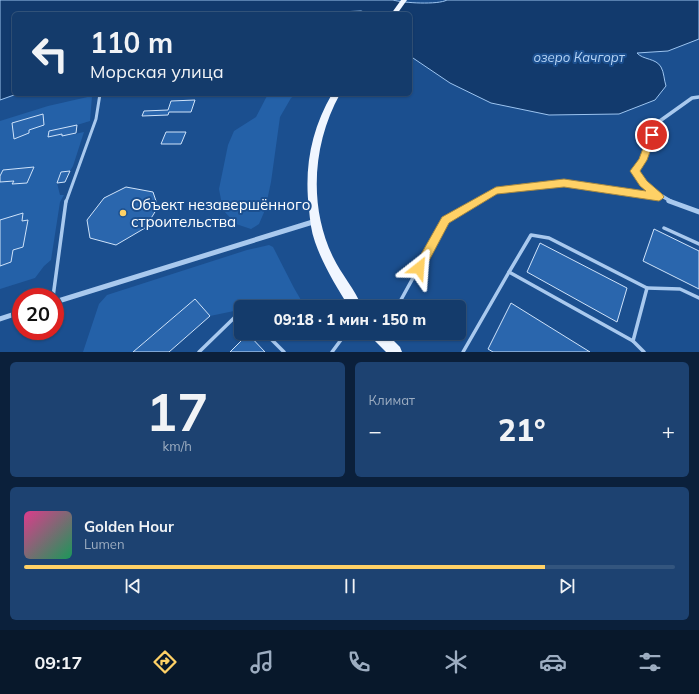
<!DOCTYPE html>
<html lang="ru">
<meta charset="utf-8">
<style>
:root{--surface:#143b6b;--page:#1d4271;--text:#f1f3f6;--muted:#9dadc1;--line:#33557e;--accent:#ffd166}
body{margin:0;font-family:Mulish,sans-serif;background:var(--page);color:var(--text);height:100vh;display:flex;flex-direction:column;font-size:15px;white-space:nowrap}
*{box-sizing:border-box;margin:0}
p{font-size:13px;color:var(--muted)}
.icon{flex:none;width:22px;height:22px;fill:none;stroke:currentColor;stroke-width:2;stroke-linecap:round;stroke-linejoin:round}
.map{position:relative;height:352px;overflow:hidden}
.panel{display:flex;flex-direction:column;gap:10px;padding:10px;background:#0b203b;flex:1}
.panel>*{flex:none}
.hud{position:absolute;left:12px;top:12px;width:400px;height:84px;border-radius:6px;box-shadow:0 1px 3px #0004,0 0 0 1px var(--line);background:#143b6b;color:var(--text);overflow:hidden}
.speed{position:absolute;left:12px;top:288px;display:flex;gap:8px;font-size:20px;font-weight:700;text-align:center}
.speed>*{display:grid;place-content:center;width:52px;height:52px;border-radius:50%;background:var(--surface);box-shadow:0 1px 3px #0004,0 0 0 1px var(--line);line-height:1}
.speed .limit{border:6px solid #d22;background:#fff;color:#111}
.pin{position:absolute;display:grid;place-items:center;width:34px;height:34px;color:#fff;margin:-17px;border:2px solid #fff;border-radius:50%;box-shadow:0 1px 4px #0007}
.me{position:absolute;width:44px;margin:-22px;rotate:28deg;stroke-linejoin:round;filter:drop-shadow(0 0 3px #0008)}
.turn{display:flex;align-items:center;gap:14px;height:84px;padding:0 12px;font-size:18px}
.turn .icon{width:52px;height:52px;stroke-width:2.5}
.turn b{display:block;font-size:28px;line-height:34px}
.big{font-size:30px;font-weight:800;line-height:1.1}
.panel .widget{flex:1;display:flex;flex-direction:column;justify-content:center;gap:6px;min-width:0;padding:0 14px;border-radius:6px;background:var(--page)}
.panel .dial{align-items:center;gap:0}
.dial b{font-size:52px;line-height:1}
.song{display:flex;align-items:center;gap:12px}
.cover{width:48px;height:48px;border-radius:6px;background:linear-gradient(135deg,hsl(330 70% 55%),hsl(150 70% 35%))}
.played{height:4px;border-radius:2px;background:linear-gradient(90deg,var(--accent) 80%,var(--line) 80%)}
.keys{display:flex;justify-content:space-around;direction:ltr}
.heat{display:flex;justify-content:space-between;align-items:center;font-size:22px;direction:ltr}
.panel .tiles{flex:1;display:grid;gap:10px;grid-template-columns:1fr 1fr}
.widget:last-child{grid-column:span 2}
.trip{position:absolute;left:234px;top:300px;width:232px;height:40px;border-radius:6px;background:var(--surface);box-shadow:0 1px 3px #0004,0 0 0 1px var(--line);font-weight:800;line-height:40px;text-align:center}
.menu{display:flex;height:64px;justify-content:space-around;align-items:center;background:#08182b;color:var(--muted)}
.menu .icon{width:28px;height:28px}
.menu .current{color:var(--accent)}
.menu b{font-size:18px;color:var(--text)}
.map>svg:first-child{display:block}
</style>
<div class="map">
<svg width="699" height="352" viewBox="0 0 699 352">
<rect width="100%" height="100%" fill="#1b4f8f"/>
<g fill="#2461a8">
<polygon points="268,94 297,94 291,98 280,117 271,182 265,210 259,224 251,229 236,224 223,210 219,189 228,145 234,131 256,117"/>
<polygon points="92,96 90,121 77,125 76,133 60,137 84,132 73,166 70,171 61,172 57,183 60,195 64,195 60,202 51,260 44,266 35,278 0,289 0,266 11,262 13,250 23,247 28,220 22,221 23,214 0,220 0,182 14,181 13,184 27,183 34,167 0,176 0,121 48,106"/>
<polygon points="269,245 273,247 294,288 305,307 241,307 241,312 234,311 210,316 195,299 133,352 83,352 99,304 107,295 247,250"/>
</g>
<path fill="#123a6d" stroke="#9cc4f0" d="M 0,0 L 393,0 C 403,3 438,5 447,0 L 699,0 L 699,39 L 668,51 L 637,53 C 643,60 656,58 661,67 C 664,72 664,80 666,86 L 655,100 L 619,114 L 549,115 L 491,103 L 450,83 L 410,56 L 410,14 L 371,14 L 361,11 L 339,12 L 337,14 L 14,14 L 14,94 L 17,94 L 0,100 Z"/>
<g fill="#2a66ad" stroke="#cfe3fa">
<polygon points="195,100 191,112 169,112 168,115 142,116 144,111 168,110 171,101"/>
<polygon points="43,114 44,125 29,130 29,133 14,139 12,123"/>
<polygon points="77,125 76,133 62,136 62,134 48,137 49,131"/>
<polygon points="166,132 186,132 181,144 161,144"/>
<polygon points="34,167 27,183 12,184 14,181 0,182 0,176 3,170"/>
<polygon points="70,171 65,182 57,183 61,172"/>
<polygon points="126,187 153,192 158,207 145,228 116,245 90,238 87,220 104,198"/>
<polygon points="23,213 22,221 28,220 23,247 13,250 11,262 0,266 0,220"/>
<polygon points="654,229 699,251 699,289 643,261"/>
<polygon points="540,243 627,288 617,322 527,272"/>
<polygon points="195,299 210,316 169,352 133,352"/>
<polygon points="511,303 590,352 493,352 488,349"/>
<polygon points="248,334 265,352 230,352"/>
</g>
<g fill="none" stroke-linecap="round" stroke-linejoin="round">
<g stroke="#a9c9ee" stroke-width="3">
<polyline points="635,171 643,160 657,123"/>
<polyline points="66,202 96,119 100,94"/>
<polyline points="477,202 496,191 564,183 659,197"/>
</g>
<g stroke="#a9c9ee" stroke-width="3.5">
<polyline points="664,228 699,244"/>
<polygon points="531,235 549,238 647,288 633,341 509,272"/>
<polyline points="647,288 680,289 699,298"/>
<polyline points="53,297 66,201"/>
<polyline points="397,307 445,220 478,201"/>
<polyline points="265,333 284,352"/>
<polyline points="633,341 644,352"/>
<polyline points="199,352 235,317 241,318"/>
<polyline points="332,352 346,333"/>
<polyline points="463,352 509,272"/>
</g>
<g stroke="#a9c9ee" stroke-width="3.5">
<polyline points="657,123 692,98 699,97"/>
<polyline points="635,171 649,188 672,202"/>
</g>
<g stroke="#a9c9ee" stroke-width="5">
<polyline points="669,201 699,212"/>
<polyline points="55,302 316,221"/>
<polyline points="0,319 21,312"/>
</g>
<g fill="#f0f6ff" fill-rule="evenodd">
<polygon points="401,0 407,0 397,14 391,14"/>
<path d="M 332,94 L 340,94 C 313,142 308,206 333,257 C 341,274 355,289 362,307 L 349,307 C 336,286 323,265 315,242 C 311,231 310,220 309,209 C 304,168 311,130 332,94 Z"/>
<polygon points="370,333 386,333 400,347 402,352 386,352 372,338"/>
</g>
</g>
<polygon fill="#ffd166" stroke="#a68842" points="652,132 656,135 647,160 640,171 647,181 662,194 664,197 662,199 659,201 564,187 497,194 449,223 423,272 419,273 415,272 414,268 415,265 442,217 496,187 564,179 646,191 640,186 630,171 639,159 648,135"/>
<circle fill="#ffd166" stroke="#1b4f8f" stroke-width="1.5" cx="123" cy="213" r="4"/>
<g text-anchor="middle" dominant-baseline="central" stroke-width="4" stroke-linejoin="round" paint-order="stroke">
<g font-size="13" font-style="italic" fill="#b5d3f5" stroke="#1b4f8f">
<text x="579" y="57">озеро Качгорт</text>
</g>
<g font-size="15" fill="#fff" stroke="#1b4f8f" text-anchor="start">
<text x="131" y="204">Объект незавершённого<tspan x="131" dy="17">строительства</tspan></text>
</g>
</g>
</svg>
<div class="speed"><div class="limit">20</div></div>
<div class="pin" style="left:652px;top:135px;background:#d93025"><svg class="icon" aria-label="arrive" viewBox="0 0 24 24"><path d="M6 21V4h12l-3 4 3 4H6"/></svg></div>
<svg class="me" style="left:419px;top:268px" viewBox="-20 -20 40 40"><path d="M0-17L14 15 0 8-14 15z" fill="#ffd166" stroke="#fff" stroke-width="4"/></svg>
<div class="trip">09:18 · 1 мин · 150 m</div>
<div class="hud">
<div class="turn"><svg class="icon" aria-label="left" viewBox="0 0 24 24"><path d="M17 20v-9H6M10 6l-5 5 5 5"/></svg><div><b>110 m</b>Морская улица</div></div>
</div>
</div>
<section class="panel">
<div class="tiles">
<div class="widget dial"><b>17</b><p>km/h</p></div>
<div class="widget"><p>Климат</p>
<div class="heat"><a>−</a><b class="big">21°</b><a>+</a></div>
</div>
<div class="widget">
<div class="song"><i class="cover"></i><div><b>Golden Hour</b><p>Lumen</p></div></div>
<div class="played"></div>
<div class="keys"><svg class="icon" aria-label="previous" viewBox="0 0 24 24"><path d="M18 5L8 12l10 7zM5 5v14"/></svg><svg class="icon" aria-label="pause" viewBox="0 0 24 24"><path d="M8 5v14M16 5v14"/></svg><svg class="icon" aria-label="next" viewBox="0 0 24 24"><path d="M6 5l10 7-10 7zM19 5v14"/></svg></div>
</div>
</div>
</section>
<nav class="menu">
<b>09:17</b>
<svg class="icon current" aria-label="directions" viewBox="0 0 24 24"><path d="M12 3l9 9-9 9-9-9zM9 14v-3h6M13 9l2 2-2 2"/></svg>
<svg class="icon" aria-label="music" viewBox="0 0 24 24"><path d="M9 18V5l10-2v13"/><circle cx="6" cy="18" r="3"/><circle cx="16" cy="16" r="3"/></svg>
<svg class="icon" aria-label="phone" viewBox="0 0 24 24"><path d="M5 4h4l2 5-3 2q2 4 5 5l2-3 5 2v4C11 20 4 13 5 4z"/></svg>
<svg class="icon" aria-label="climate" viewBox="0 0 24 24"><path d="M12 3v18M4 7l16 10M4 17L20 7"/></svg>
<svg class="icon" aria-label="car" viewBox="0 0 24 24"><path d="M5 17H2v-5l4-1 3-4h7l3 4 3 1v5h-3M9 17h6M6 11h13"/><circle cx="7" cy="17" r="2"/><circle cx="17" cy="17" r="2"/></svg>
<svg class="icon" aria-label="filters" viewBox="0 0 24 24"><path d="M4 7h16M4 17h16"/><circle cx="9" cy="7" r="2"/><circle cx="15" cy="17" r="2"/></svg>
</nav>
